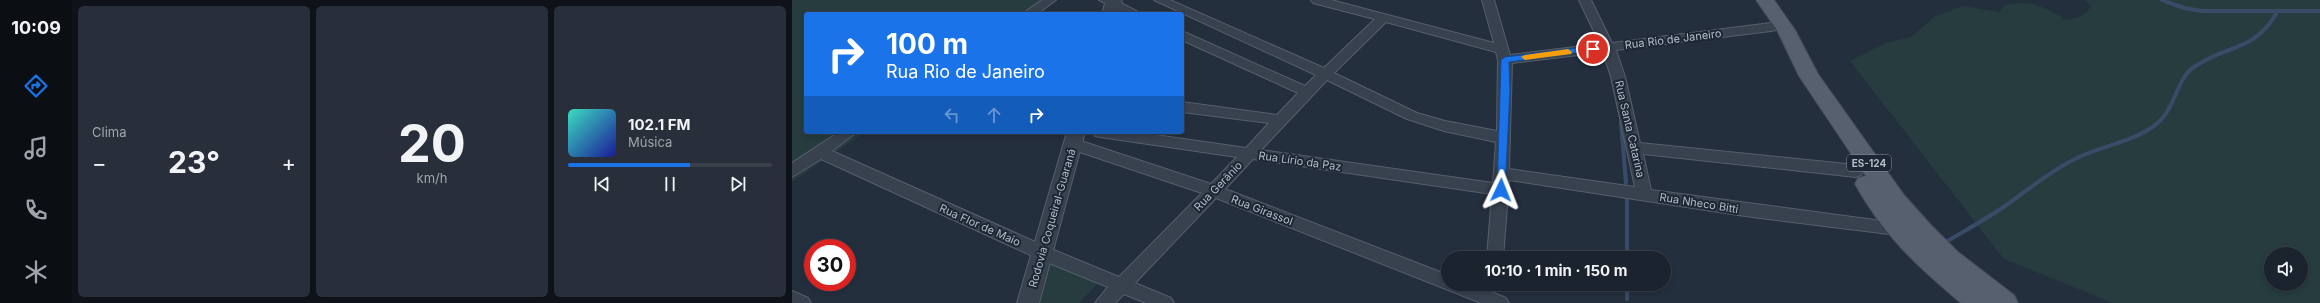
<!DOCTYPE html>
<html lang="pt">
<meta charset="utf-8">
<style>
:root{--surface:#1b232e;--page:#282f3a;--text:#f1f3f6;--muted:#a0a4aa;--line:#39404a;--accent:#1a73e8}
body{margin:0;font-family:Inter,sans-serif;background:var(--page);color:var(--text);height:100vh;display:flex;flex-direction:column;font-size:15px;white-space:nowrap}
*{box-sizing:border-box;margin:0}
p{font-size:13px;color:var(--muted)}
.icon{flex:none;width:22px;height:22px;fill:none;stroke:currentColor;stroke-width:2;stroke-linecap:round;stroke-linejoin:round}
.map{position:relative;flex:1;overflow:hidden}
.sheet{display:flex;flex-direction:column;gap:6px;padding:6px;background:#0f1319;width:720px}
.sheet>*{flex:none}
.banner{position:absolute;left:12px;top:12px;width:380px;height:122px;border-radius:4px;box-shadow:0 2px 6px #0003,0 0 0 1px var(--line);background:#1a73e8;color:#fff;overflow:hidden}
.tools{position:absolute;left:1472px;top:247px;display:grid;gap:8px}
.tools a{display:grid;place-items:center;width:44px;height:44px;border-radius:50%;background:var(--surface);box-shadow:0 2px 6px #0003,0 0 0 1px var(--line);font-size:20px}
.speed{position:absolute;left:12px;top:239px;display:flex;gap:8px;font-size:20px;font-weight:700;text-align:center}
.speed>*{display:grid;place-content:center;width:52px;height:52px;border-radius:50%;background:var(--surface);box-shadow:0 2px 6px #0003,0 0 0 1px var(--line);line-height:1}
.speed .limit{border:6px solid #d22;background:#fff;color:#111}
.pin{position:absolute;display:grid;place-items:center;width:34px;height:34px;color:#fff;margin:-17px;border:2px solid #fff;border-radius:50%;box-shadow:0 1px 4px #0007}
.me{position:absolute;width:44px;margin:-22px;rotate:2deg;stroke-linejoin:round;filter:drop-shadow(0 0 3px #0008)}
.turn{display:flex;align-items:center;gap:14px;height:84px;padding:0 16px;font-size:18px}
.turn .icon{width:52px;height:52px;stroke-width:2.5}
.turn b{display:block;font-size:28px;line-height:34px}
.lanes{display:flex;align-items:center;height:38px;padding:0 16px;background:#0003;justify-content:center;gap:20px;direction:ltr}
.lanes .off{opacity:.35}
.big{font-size:30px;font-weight:700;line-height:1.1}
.sheet .widget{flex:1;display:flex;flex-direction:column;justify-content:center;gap:6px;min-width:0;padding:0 14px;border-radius:6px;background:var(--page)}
.sheet .dial{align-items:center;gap:0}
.dial b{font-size:52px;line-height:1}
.song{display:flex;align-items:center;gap:12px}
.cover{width:48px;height:48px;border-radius:6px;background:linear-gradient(135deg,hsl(170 70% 55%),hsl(240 70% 35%))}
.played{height:4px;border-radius:2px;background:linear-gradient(90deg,var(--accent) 60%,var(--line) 60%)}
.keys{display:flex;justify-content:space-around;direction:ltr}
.heat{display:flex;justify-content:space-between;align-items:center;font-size:22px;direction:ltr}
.sheet .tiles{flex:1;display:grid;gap:6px;grid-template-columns:repeat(3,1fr)}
.trip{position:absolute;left:649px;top:251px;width:230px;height:40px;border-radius:20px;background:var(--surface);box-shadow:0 2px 6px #0003,0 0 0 1px var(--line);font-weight:700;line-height:40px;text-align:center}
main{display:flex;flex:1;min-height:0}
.dock{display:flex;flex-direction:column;width:72px;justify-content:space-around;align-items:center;background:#0b0e12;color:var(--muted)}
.dock .icon{width:28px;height:28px}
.dock .selected{color:var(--accent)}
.dock b{font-size:18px;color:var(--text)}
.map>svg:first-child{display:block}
</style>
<main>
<nav class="dock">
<b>10:09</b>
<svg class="icon selected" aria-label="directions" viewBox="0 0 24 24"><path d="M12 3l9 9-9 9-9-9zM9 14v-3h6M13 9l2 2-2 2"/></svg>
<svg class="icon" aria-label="music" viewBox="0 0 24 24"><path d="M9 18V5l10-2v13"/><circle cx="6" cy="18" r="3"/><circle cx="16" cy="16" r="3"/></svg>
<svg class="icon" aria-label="phone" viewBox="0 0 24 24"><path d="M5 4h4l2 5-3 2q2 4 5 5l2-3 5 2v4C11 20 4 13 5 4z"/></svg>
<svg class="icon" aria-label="climate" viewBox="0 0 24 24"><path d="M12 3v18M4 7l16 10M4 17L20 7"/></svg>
</nav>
<section class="sheet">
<div class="tiles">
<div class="widget"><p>Clima</p>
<div class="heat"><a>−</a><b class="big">23°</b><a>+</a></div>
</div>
<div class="widget dial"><b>20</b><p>km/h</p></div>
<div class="widget">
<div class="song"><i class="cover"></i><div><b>102.1 FM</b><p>Música</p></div></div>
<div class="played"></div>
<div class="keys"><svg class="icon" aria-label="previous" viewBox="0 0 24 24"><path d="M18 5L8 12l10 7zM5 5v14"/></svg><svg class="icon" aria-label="pause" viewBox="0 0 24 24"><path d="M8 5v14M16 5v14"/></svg><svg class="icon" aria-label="next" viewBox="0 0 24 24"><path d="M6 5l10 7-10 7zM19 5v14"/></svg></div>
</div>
</div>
</section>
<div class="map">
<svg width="1528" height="303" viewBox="0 0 1528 303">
<rect width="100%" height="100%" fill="#242f3e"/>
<g fill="#263c3f" fill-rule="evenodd">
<polygon points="0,0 265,0 245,14 14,14 14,132 73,132 0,182"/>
<path d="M 1293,0 L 1528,0 L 1528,303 L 1321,303 L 1212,259 L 1058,61 L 1094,43 L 1119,37 L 1142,17 L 1170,6 L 1208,12 L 1213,5 C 1239,0 1246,5 1270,17 L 1271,20 C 1282,19 1293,17 1299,6 ZM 1479,254 L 1509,254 L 1509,284 L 1479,284 Z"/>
<polygon points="252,255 308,281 287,303 240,303"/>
</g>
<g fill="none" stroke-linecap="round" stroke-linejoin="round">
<g stroke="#394c67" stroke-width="4">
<polyline points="1370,0 1392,8 1410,11 1528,11"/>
<polyline points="829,122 834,183"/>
<polyline points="835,199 835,258"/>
<path d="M 1154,242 C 1174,230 1194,219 1213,206 C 1236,190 1257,172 1281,160 C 1307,146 1338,143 1362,126 C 1385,109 1383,80 1402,67 C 1435,44 1463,52 1485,12"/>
<polyline points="835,284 835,299"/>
</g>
<defs>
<g id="minor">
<polygon points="250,0 264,0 245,14 230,14"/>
<polygon points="307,0 323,0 350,14 334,14"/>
<path d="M 362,0 L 378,0 L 532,68 L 583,19 L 521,3 L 519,0 L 539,0 L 702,43 L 690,0 L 702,0 L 718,55 L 808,44 L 787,0 L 799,0 L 820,43 L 979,23 L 984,24 L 985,27 L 984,30 L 979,31 L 824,50 L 833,77 L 848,143 L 1064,165 L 1069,167 L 1072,171 L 1069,175 L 1064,177 L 851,154 L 859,190 L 1105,223 L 1111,225 L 1113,229 L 1111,233 L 1105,235 L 953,216 L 717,180 L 711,258 L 695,258 L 700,194 L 461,159 L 433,189 L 656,275 L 656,284 L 680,284 L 714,298 L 717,303 L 689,303 L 424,198 L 343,283 L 379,298 L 382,303 L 354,303 L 332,294 L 323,303 L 303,303 L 316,287 L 245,258 L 29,159 L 0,177 L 0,163 L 47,132 L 65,132 L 40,151 L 257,248 L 327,277 L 410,193 L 276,148 L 274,144 L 276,140 L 286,140 L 419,184 L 445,157 L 308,137 L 303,136 L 301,132 L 343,132 L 454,148 L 477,123 L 390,112 L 390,102 L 485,115 L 506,93 L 390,40 L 390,31 L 513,86 L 524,75 ZM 594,22 L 704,52 L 706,60 L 705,131 L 653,121 L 625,113 L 542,73 ZM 811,52 L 819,77 L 843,187 L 717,169 L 720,63 ZM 535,80 L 615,119 L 652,131 L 704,142 L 701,183 L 469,150 Z"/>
<polygon points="0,291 16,298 19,303 0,303"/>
</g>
<g id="tertiary">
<polygon points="314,0 330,0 326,14 310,14"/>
<polygon points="275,132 293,132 247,303 225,303"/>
</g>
<path id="primary" d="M 964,0 L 982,0 L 1003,30 L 1026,74 L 1112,195 L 1138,224 L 1166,252 L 1222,295 L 1226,303 L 1169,303 C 1124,265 1092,236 1063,184 L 1066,178 L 1074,176 L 1007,76 L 985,30 Z"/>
</defs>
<use href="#minor" stroke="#565f6c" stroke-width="2"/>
<use href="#tertiary" stroke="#565f6c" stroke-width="2"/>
<use href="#primary" stroke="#414a57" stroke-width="2"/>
<use href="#minor" fill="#38414e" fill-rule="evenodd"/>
<use href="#tertiary" fill="#38414e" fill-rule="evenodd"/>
<use href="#primary" fill="#56606e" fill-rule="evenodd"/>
</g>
<polygon fill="#1a73e8" stroke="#114b97" points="801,46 805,49 804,50 717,62 718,91 713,190 709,194 705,193 709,60 713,57"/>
<polygon fill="#f59e0b" points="776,49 780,52 779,54 733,60 729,57 733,55"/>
<g text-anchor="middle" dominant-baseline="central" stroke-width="4" stroke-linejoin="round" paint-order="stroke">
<rect fill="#1d2633" stroke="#878f9c" stroke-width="1" x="1055" y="155" width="44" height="16" rx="3"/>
<g font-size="10" font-weight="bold" fill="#b4bcc9">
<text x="1077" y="163">ES-124</text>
</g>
<g font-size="11" fill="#b4bcc9" stroke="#1d2633">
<text transform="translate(881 39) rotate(-7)">Rua Rio de Janeiro</text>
<text transform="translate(838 129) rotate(77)">Rua Santa Catarina</text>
<text transform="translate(508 161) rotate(8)">Rua Lírio da Paz</text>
<text transform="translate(426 186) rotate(-46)">Rua Gerânio</text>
<text transform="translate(907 203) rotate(9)">Rua Nheco Bitti</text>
<text transform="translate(470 210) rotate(21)">Rua Girassol</text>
<text transform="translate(260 218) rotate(-74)">Rodovia Coqueiral-Guaraná</text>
<text transform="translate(188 225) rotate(24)">Rua Flor de Maio</text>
</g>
</g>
</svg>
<div class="tools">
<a><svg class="icon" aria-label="sound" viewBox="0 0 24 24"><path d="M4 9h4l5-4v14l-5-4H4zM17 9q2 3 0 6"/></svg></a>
</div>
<div class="speed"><div class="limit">30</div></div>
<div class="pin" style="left:801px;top:49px;background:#d93025"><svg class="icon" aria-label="arrive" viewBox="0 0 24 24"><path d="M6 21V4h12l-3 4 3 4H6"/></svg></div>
<svg class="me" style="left:709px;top:190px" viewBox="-20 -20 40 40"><path d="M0-17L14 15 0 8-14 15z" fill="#1a73e8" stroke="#fff" stroke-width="4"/></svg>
<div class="trip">10:10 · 1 min · 150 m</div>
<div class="banner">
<div class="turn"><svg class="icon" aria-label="right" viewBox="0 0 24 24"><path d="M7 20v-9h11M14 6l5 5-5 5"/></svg><div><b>100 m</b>Rua Rio de Janeiro</div></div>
<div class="lanes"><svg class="icon off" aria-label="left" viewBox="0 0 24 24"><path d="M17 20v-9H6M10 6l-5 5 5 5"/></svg><svg class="icon off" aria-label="ahead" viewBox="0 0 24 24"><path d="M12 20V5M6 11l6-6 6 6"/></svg><svg class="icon" aria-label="right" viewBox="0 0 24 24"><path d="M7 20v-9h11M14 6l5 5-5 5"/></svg></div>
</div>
</div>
</main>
